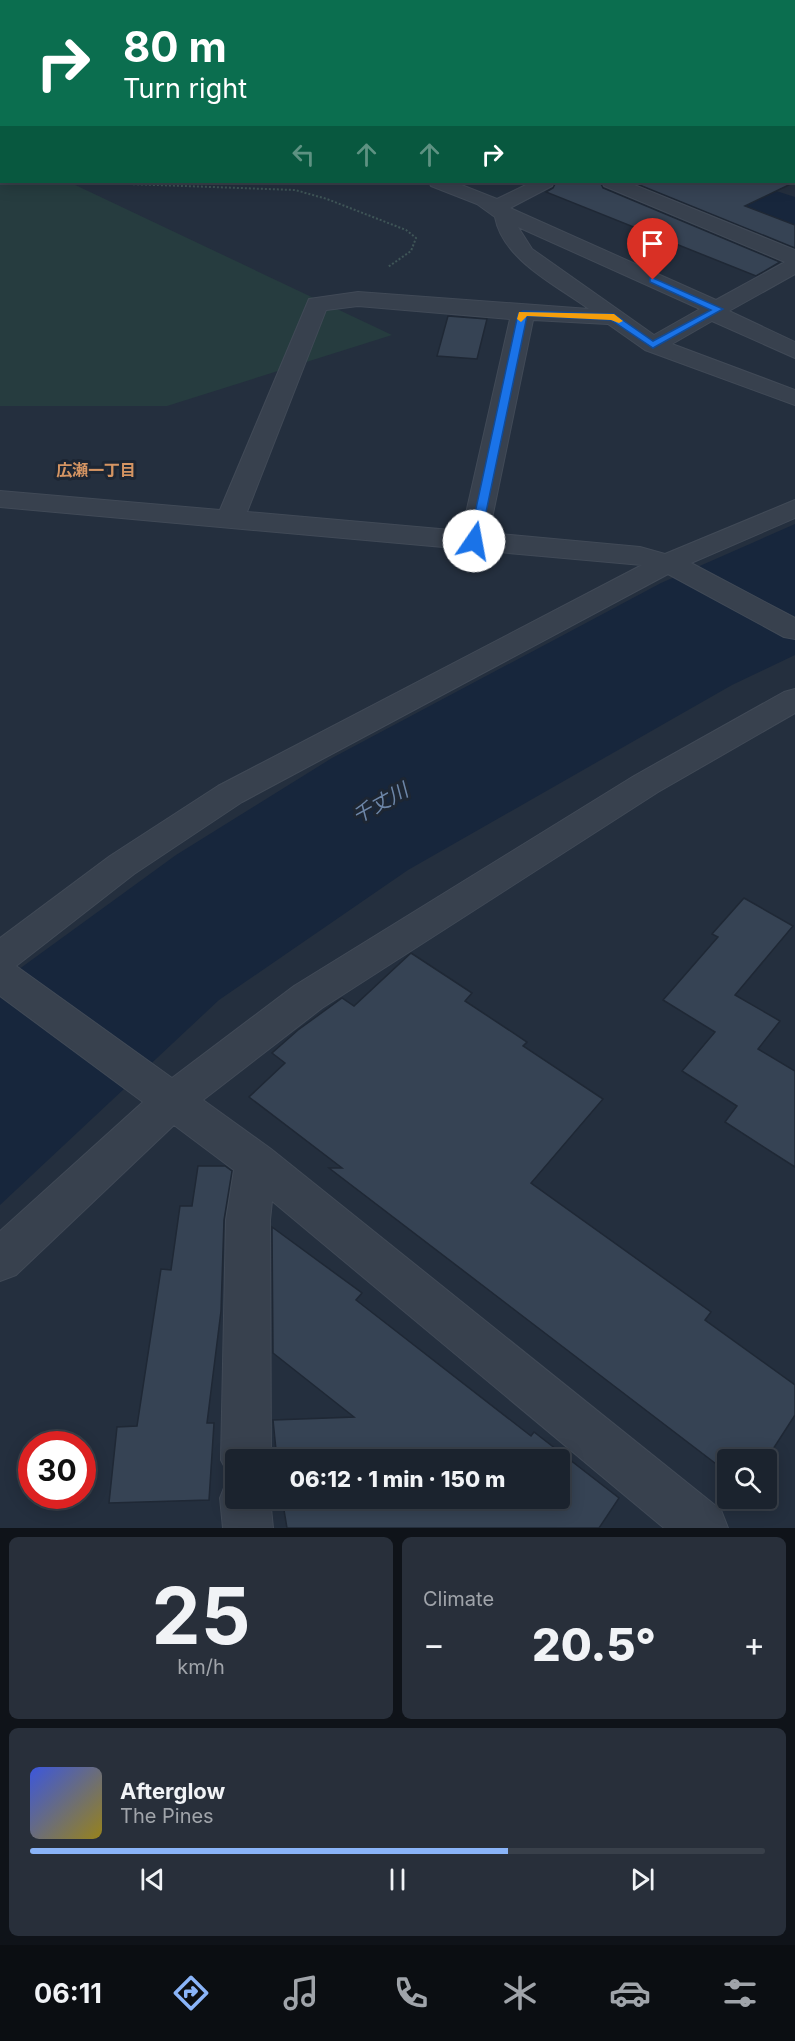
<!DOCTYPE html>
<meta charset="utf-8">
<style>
:root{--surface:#1b232e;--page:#282f3a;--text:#f1f3f6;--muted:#a0a4aa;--line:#39404a;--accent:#8ab4f8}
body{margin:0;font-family:Inter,"Noto Sans JP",sans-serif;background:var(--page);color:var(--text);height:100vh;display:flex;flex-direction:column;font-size:22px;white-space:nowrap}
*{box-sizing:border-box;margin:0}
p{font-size:20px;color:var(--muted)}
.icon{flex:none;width:33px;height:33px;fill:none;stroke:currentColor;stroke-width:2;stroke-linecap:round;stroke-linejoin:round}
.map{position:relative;height:1528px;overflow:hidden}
.details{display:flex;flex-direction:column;gap:9px;padding:9px;background:#0f1319;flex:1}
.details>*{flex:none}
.guide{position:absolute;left:0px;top:0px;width:795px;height:183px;box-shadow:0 3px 15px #0003,0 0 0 2px var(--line);background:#0b6e4f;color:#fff;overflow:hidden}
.controls{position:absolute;left:717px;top:1449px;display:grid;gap:12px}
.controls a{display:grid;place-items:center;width:60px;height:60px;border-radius:6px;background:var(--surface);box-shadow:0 3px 15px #0003,0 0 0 2px var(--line);font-size:30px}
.speed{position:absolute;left:18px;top:1431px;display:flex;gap:12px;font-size:30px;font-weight:700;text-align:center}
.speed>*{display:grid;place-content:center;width:78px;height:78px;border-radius:50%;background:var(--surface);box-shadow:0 3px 15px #0003,0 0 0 2px var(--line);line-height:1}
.speed .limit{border:9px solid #d22;background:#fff;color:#111}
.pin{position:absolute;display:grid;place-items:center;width:51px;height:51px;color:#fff;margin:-62px -26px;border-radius:50% 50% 50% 0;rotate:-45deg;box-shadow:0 0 6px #0007}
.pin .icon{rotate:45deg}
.me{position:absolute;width:66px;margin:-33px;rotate:12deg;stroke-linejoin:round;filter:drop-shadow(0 0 4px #0008)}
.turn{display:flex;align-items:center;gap:21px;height:126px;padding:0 24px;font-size:27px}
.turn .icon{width:78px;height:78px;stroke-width:2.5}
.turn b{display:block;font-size:42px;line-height:51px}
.lanes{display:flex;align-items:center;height:57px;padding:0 24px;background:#0003;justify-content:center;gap:30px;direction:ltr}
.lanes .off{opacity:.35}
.big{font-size:45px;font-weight:800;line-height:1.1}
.details .tile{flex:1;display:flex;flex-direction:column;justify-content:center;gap:9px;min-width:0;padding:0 21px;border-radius:9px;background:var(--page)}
.details .dial{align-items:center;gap:0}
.dial b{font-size:78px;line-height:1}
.song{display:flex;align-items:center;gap:18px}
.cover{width:72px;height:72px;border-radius:9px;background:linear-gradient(135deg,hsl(230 70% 55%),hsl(50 70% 35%))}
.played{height:6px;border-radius:3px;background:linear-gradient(90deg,var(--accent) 65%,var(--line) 65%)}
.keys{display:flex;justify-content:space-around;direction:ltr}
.heat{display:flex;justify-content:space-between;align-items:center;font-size:33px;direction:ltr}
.details .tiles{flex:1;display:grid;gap:9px;grid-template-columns:1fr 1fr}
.tile:last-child{grid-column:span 2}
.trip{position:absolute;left:225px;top:1449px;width:345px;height:60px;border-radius:6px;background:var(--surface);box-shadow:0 3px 15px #0003,0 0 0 2px var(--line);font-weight:800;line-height:60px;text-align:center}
.menu{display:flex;height:96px;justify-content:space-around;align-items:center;background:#0b0e12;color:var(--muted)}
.menu .icon{width:42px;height:42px}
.menu .selected{color:var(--accent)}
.menu b{font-size:27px;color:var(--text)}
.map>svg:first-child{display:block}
</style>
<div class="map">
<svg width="795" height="1528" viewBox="0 0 795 1528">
<rect width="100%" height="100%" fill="#242f3e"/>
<g fill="#263c3f">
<polygon points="133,0 648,0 648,1 141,2"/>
<polygon points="0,149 2,182 69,182 392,335 167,406 0,406"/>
</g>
<polygon fill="#17263c" points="795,524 795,655 732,685 408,870 219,1000 0,1205 0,983 176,855 332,758 661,583"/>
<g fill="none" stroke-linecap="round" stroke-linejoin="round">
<g fill="#17263c" fill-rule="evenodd">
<polygon points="126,0 172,0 173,2 127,2"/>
<polygon points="669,182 748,182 795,197 795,232 677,193"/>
</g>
</g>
<g fill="#364354" stroke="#1f2835" stroke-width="1.5">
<polygon points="556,182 600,182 603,188 780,262 756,276 546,192 553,188"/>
<polygon points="632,182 795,182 745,206 795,225 795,248"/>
<polygon points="448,316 487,319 477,359 437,356"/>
<polygon points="744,898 793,926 735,995 780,1021 758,1049 795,1071 795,1167 725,1122 737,1106 682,1071 715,1032 663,1000 718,937 712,934"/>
<polygon points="411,953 472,993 465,1001 527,1042 523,1046 603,1099 531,1183 711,1312 705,1320 795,1385 795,1415 766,1460 728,1460 728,1473 329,1168 342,1168 249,1097 285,1063 272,1053 298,1030 342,998 354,1006"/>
<polygon points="198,1166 225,1166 232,1171 224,1220 221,1311 207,1423 214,1423 209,1500 109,1503 117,1427 137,1426 161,1269 171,1270 180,1206 192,1206"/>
<polygon points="272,1227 362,1293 356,1300 531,1436 534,1432 619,1498 599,1528 287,1528 282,1498 560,1498 560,1460 277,1460 273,1420 354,1417 273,1353"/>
</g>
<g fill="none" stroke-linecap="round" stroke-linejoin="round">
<defs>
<g id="minor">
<polygon points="60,0 80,0 81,2 61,2"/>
<path d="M 429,182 L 454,182 L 497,199 L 532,182 L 554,182 L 552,186 L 510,208 L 716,300 L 785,262 L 604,186 L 602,182 L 627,182 L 795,250 L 795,274 L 729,311 L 795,342 L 795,358 L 712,321 L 672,344 L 795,390 L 795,405 L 645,350 L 608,324 L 533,320 L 489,533 L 640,547 L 665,554 L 795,500 L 795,518 L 691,563 L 795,618 L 795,639 L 784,637 L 668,574 L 242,802 L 134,874 L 16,966 L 172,1078 L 294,986 L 634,776 L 784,692 L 795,689 L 795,713 L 658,792 L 322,1008 L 203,1100 L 271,1149 L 721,1510 L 728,1528 L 664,1528 L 272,1201 L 270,1220 L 271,1460 L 236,1460 L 236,1498 L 270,1498 L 273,1528 L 223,1528 L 220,1498 L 227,1480 L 231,1479 L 221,1460 L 226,1220 L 234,1170 L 174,1125 L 16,1275 L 0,1281 L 0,1231 L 143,1102 L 0,996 L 0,938 L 110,856 L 218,786 L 642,565 L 0,507 L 0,491 L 220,510 L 309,299 L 358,292 L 589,309 C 556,285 503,260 495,217 L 477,204 L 431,186 ZM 518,227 L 700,309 L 654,335 L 532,249 ZM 358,306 L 510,319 L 462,531 L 247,512 L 326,310 Z"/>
</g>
</defs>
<use href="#minor" stroke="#414a57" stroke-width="2"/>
<polyline stroke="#3f5557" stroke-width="2" stroke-dasharray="2 2" stroke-linecap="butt" points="73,182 295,190 327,199 406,230 416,238 411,251 388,267"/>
<use href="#minor" fill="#38414e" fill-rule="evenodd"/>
</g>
<polygon fill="#1a73e8" stroke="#114b97" stroke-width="1.5" points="653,278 723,309 653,348 611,320 527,316 480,541 470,543 469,541 518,314 523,311 614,314 653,341 711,310 650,282 650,278"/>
<polygon fill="#f59e0b" points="519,312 614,314 623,321 619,323 611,320 527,316 521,322 517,319"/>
<g text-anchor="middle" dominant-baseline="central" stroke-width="6" stroke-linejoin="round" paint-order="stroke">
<g font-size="16" font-weight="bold" fill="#d59563" stroke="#1d2633">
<text x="96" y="470">広瀬一丁目</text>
</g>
<g font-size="20" font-style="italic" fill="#6d86a8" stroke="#1d2633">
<text transform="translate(380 803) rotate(-29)">千丈川</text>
</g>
</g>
</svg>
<div class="controls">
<a><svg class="icon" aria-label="search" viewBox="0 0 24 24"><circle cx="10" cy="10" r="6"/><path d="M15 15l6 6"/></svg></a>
</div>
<div class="speed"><div class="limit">30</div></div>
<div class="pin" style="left:653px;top:280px;background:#d93025"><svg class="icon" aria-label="arrive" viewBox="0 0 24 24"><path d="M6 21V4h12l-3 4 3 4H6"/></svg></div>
<svg class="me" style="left:474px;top:541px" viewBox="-20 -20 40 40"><circle r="19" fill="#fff"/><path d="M0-13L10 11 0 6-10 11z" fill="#1a73e8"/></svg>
<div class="trip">06:12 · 1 min · 150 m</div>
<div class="guide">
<div class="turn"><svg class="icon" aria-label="right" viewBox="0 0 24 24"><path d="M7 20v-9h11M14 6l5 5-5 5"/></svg><div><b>80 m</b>Turn right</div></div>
<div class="lanes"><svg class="icon off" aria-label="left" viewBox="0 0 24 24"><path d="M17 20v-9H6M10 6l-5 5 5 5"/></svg><svg class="icon off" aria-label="ahead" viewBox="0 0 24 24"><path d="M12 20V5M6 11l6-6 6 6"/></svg><svg class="icon off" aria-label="ahead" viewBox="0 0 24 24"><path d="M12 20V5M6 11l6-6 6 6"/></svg><svg class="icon" aria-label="right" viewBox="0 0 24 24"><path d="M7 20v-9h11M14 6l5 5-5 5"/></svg></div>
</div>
</div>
<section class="details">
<div class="tiles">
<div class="tile dial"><b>25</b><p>km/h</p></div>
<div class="tile"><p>Climate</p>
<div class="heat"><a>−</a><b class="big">20.5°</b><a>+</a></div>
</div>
<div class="tile">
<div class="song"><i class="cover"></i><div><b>Afterglow</b><p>The Pines</p></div></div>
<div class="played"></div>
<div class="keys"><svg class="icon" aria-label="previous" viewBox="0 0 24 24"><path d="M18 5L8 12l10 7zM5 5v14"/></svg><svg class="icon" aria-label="pause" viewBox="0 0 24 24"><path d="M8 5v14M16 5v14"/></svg><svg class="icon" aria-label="next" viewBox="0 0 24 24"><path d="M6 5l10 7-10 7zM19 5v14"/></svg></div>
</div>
</div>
</section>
<nav class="menu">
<b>06:11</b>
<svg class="icon selected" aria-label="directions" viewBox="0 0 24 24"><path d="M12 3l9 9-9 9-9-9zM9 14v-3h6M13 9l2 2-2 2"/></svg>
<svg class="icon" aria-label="music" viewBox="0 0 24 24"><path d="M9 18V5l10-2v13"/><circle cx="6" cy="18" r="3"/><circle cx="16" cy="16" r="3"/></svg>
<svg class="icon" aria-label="phone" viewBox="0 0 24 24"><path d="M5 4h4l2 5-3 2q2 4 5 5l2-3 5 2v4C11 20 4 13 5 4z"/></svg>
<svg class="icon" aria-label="climate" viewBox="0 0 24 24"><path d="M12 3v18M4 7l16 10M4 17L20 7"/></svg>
<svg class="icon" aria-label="car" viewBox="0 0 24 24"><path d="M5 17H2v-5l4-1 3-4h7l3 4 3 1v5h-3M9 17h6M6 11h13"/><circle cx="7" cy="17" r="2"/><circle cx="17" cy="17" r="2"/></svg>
<svg class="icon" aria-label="filters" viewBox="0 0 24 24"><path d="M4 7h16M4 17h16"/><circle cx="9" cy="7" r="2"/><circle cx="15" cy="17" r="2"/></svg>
</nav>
